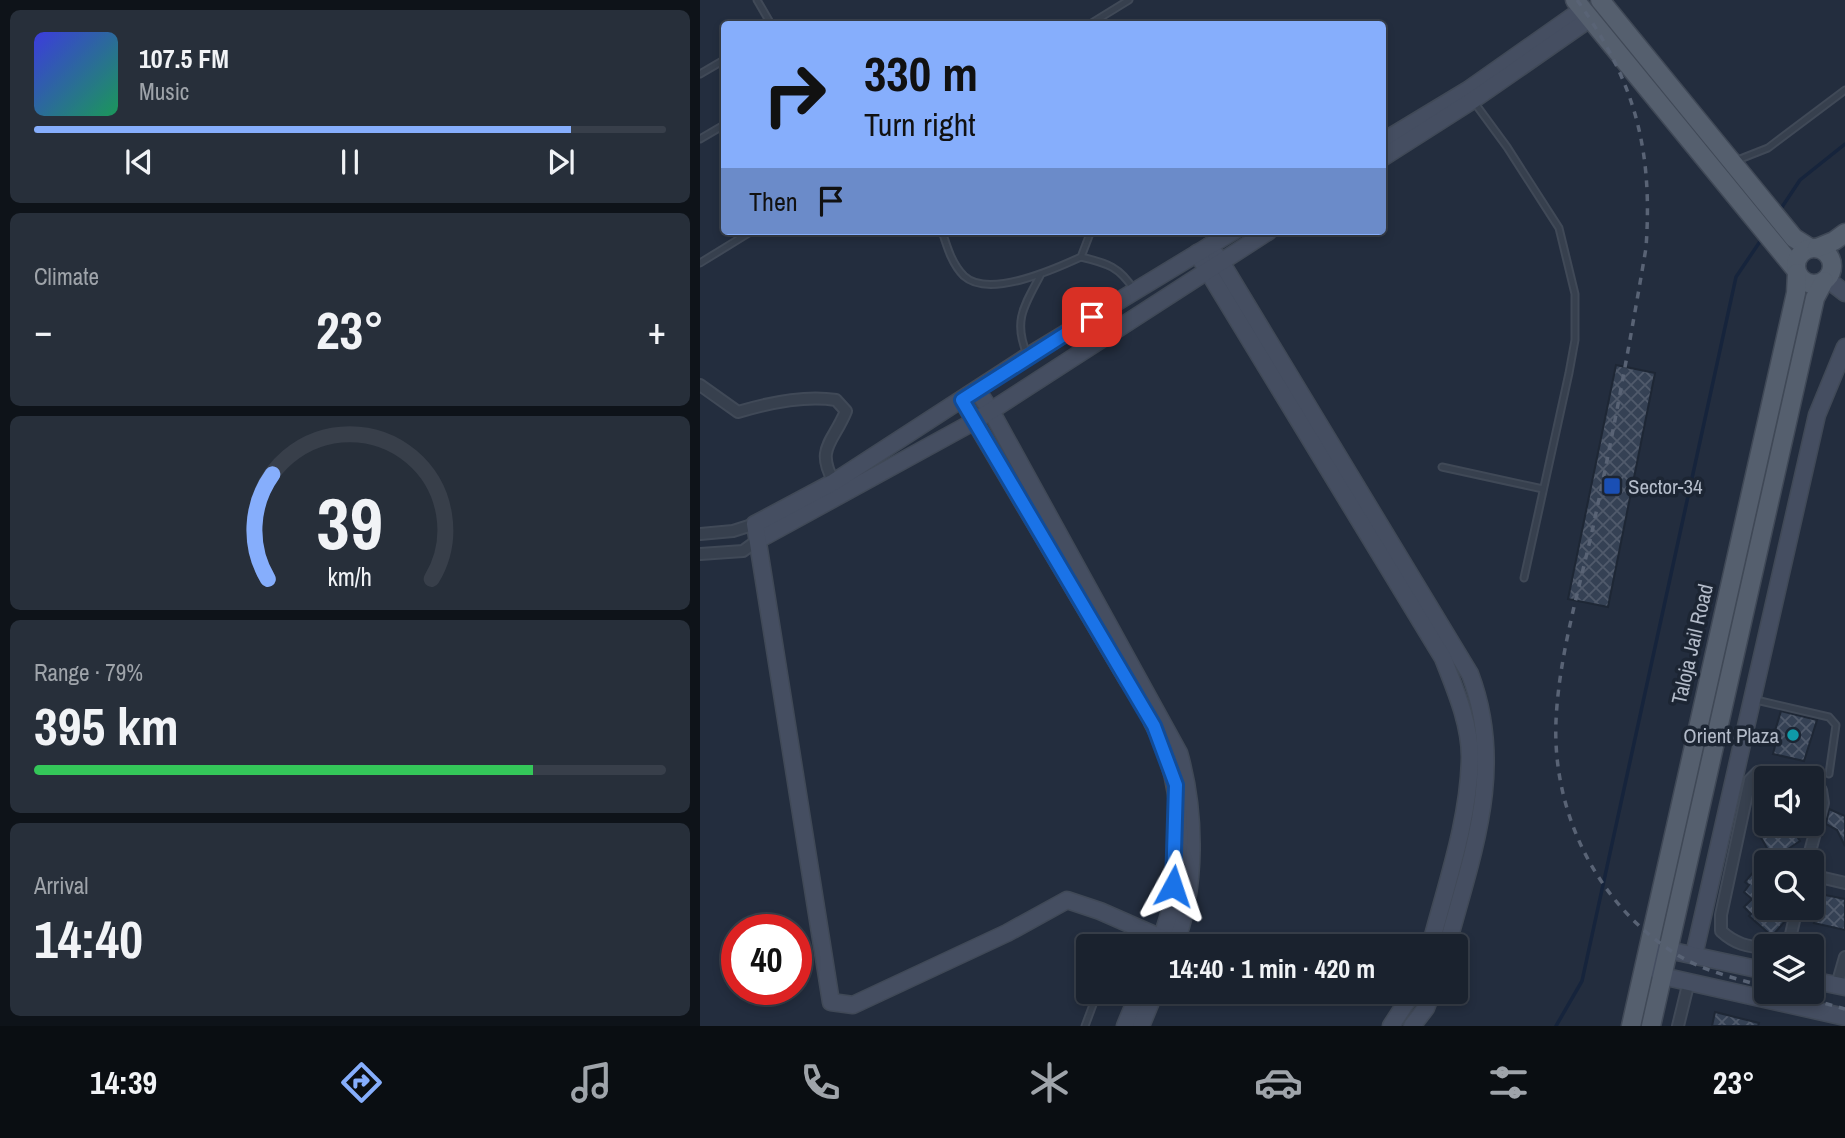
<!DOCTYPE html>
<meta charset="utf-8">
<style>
:root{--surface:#1a222e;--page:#272f3a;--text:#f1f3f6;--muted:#9fa4aa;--line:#383f4a;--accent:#86aefc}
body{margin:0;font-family:"Archivo Narrow",sans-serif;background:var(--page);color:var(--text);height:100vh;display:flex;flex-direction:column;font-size:26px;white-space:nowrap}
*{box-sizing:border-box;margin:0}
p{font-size:23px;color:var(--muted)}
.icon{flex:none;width:38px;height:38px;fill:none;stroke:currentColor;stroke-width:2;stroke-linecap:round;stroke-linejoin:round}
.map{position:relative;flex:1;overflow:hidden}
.side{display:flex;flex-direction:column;gap:10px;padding:10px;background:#0e1319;width:700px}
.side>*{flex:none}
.top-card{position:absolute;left:21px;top:21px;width:665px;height:214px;border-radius:7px;box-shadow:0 4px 10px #0003,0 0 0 2px var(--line);background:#86aefc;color:#111;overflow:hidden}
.buttons{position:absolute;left:1054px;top:766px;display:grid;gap:14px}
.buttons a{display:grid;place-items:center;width:70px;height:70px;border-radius:7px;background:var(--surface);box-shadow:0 4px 10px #0003,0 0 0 2px var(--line);font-size:35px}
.speed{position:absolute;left:21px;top:914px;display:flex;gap:14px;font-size:35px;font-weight:700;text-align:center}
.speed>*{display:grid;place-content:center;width:91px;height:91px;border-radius:50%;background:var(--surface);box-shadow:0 4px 10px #0003,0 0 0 2px var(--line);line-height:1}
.speed .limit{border:10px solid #d22;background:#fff;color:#111}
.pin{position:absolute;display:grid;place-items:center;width:60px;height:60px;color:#fff;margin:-30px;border-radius:14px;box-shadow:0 4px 10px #0006}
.me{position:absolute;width:77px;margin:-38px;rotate:5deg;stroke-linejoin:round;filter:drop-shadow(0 0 5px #0008)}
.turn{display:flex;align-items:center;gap:24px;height:147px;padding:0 28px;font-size:32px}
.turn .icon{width:91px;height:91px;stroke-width:2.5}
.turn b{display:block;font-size:49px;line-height:60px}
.then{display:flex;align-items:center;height:66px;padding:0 28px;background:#0003;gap:14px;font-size:26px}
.big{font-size:52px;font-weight:700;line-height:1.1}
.side .card{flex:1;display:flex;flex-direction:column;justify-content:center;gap:10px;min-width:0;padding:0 24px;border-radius:10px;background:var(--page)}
.side .dial{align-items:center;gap:0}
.dial svg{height:182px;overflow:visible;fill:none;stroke:var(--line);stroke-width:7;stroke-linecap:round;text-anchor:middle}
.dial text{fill:var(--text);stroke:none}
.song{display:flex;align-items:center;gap:21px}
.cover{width:84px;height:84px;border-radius:10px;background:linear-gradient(135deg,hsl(240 70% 55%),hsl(150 70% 35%))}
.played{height:7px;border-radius:4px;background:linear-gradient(90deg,var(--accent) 85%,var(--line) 85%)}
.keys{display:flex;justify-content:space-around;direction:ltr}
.heat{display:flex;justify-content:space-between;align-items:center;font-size:38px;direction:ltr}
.charge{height:10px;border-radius:5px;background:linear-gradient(90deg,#34c759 79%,var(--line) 0)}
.trip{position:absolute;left:376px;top:934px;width:392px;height:70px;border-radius:7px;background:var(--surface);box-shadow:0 4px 10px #0003,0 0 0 2px var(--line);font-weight:700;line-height:70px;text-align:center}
.dock{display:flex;height:112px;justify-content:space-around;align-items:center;background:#0a0e12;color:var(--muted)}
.dock .icon{width:49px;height:49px}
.dock .current{color:var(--accent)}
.dock b{font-size:32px;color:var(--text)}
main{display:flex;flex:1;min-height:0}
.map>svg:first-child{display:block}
</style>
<main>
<section class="side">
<div class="card">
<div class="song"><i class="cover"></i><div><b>107.5 FM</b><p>Music</p></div></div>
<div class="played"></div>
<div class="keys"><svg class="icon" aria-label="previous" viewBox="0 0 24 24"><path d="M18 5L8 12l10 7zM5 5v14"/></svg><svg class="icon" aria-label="pause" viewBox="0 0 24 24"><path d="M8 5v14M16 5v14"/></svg><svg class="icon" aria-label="next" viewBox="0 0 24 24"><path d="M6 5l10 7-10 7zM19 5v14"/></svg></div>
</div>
<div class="card"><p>Climate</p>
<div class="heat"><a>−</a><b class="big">23°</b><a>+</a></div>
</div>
<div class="card dial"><svg viewBox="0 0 100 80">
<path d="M14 69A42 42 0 1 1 86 69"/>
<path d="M14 69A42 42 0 0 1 16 23" stroke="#86aefc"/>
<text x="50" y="56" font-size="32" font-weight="700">39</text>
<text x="50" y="72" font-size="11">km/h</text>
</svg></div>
<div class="card"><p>Range · 79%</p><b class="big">395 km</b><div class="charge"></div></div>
<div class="card"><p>Arrival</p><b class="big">14:40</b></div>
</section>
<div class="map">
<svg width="1145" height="1026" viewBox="0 0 1145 1026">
<defs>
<pattern id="building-cross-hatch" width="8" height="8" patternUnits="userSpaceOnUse" patternTransform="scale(1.75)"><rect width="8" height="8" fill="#354154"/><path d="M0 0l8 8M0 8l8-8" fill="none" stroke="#505a6b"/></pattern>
</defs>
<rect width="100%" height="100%" fill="#232d3e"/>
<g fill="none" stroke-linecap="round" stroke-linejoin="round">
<g stroke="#16243c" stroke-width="3.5">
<polyline points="1080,210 1100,180 1145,144"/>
<polyline points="856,1026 882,981 1036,277 1063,237"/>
</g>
</g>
<g fill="url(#building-cross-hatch)" stroke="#1e2735" stroke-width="2">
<polygon points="916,365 955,373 908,607 868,599"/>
<polygon points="1081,711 1117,720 1104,761 1073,754 1076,742 1072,741"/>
<polygon points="1129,809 1145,816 1145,846 1137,830 1126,824"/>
<polygon points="1066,816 1066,824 1094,824 1093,830 1100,841 1073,859 1058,832 1061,830 1056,822"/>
<polygon points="1060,864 1066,869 1066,908 1088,911 1086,920 1072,936 1049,916 1051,914 1044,907 1052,899 1044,892 1049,885 1045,882"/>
<polygon points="1125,895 1145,899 1145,930 1114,923"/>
<polygon points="389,936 401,939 399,947 386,947"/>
<polygon points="1015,1012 1059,1023 1058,1026 1012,1026"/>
</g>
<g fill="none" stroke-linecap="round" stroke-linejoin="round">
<defs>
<g id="lane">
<polyline points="57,0 71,24"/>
<polyline points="390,24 429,0"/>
<polyline points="0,74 24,60"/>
<polyline points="774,102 807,147 859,228 875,294 875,340 869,373 824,578"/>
<polyline points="0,139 24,125"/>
<polyline points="1035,161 1068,148 1145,90"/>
<path d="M 242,231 C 247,247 252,264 264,276 C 289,299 355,269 381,257 L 391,231"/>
<path d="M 381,257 C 407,263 420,267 434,290"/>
<polyline points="0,263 52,231"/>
<path d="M 327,354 C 313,321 324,306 340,276"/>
<polyline points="742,467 843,489"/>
<polyline points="1056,700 1129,717 1136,725 1129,774"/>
<polyline points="385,1026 397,994"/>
</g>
<g id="street">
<path d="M 0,385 L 38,412 C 68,403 105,395 136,400 L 146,411 C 133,443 115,448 134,482"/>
<polyline points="0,534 33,531 55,524"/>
<polyline points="0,554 43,551 58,540"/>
<polyline points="1107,863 1123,803 1121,790 1111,783"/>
<polyline points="1111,875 1145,883"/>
<polyline points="1088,947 1097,908"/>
<path d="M 1066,948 C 1048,947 1035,944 1021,931 L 1021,915 L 1050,780 L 1058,772 L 1092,779"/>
<polyline points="1137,985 1145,957"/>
<polyline points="978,1026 989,981"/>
</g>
<g id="secondary">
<polyline points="682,142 768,90 883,9"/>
<polyline points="682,158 773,100 891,18"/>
<path d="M 509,246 L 521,262 L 770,674 C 806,769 772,854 747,947"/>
<path d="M 497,253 L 743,658 C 755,689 770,723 770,757 C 769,821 746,885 730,947"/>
<polyline points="1127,279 1145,293"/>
<path d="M 277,390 L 291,411 L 479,753 C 496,812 497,889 474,947"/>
<polyline points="262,400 428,681"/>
<polyline points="58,540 275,421 569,231"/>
<path d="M 452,722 C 488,786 486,877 459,944"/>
<polyline points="475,944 400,911 367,900 307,933 153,1005 131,1002 55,524 134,482 328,356 534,231"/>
<polyline points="994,955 1117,415 1145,347"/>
<polyline points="1066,971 968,950 946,958 962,976 1145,1017"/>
<polyline points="1111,980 1145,987"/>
<polyline points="425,1026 439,992"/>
<polyline points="441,1026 455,992"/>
<polyline points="691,1026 713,992"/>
<polyline points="712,1026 726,1008 732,992"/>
</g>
<g id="primary">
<polyline points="875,0 1096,270"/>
<polyline points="900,0 1094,238 1110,248"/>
<circle cx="1114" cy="266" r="18"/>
<polyline points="1117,248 1134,241 1145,233"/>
<polyline points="931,1026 1096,293 1097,273"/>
<polyline points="951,1026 1115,298 1124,281"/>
</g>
</defs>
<use href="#lane" stroke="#404957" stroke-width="9"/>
<use href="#street" stroke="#404957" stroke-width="14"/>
<use href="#secondary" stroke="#404957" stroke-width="19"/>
<use href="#primary" stroke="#404957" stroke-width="21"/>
<use href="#lane" stroke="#37404e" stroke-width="5"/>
<use href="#street" stroke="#37404e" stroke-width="10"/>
<use href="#secondary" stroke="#454e61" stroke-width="16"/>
<use href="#primary" stroke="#555f6e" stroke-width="18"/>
<g stroke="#596375" stroke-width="3.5" stroke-dasharray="7 7" stroke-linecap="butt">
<path d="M 877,0 C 935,81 953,149 946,248 C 931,336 915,425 896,513 C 882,581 859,651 856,721 C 852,814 899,909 981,957 C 1007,972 1038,979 1066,987"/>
<polyline points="1085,992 1145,1009"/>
</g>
</g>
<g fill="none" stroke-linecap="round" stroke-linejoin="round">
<defs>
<polyline id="route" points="392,317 262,400 454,726 476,785 473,886"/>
</defs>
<use href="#route" stroke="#114b97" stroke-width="18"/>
<use href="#route" stroke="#1a73e8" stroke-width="12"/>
</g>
<rect fill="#1a4fb4" stroke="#1c2533" stroke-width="2.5" x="903" y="477" width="18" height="18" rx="3.5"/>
<circle fill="#0f9aa8" stroke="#1c2533" stroke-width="2.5" cx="1093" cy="735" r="7"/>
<g text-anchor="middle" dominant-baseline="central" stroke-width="7" stroke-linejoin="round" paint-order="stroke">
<g font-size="21" fill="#b3bbc9" stroke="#1c2533" text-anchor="start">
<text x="928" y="486">Sector-34</text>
<text x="1079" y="735" text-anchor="end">Orient Plaza</text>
</g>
<g font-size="21" fill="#b3bbc9" stroke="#1c2533">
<text transform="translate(992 644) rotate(-77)">Taloja Jail Road</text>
</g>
</g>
</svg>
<div class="buttons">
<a><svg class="icon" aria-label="sound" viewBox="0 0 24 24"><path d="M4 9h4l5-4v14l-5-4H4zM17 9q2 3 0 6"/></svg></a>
<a><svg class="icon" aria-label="search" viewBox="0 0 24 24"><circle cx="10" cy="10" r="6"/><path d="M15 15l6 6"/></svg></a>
<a><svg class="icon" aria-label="layers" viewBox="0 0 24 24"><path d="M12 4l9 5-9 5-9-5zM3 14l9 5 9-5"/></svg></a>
</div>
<div class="speed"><div class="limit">40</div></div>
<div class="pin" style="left:392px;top:317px;background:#d93025"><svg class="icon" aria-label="arrive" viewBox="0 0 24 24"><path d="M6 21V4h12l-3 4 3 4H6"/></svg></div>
<svg class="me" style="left:473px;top:886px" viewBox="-20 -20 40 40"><path d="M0-17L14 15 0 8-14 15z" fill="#1a73e8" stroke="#fff" stroke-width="4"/></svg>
<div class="trip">14:40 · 1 min · 420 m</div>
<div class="top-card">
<div class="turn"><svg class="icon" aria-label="right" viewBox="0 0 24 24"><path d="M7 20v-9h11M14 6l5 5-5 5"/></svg><div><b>330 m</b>Turn right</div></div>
<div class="then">Then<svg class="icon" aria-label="arrive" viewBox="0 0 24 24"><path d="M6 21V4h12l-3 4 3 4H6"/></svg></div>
</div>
</div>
</main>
<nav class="dock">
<b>14:39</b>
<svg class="icon current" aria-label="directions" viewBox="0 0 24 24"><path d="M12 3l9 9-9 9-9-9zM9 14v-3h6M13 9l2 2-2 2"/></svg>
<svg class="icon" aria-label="music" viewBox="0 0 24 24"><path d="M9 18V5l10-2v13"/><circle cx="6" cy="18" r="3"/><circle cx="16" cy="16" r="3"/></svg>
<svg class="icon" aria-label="phone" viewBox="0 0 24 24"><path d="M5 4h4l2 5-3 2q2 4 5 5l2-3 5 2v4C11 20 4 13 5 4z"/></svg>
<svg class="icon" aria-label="climate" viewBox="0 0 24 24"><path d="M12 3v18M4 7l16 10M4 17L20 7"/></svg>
<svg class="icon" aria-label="car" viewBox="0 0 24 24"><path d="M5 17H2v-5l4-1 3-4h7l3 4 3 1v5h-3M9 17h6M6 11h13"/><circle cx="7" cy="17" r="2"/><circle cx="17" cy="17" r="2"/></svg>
<svg class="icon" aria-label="filters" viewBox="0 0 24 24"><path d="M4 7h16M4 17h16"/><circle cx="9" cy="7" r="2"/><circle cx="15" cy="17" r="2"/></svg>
<b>23°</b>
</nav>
